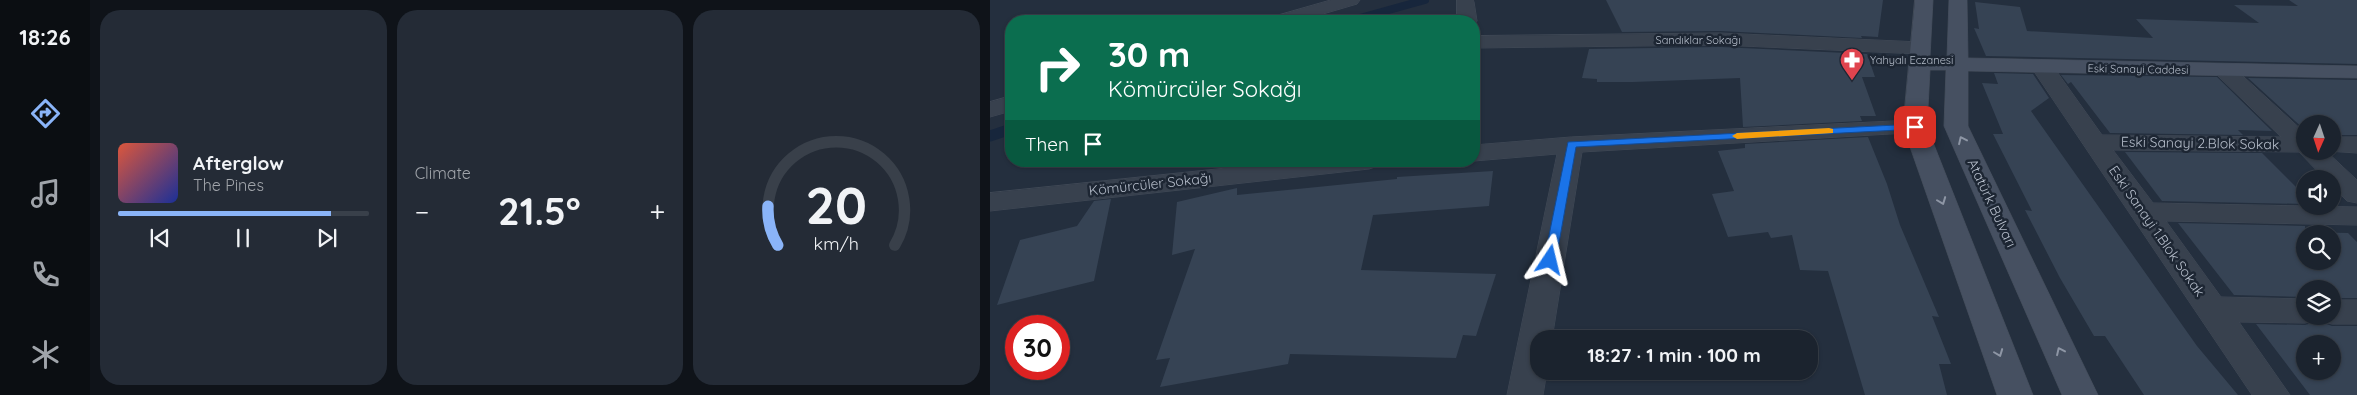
<!DOCTYPE html>
<meta charset="utf-8">
<style>
:root{--surface:#1b232e;--page:#242b36;--text:#f1f3f6;--muted:#a0a4aa;--line:#39404a;--accent:#8ab4f8}
body{margin:0;font-family:Quicksand,sans-serif;background:var(--page);color:var(--text);height:100vh;display:flex;flex-direction:column;font-size:19px;white-space:nowrap}
*{box-sizing:border-box;margin:0}
p{font-size:16px;color:var(--muted)}
.icon{flex:none;width:28px;height:28px;fill:none;stroke:currentColor;stroke-width:2;stroke-linecap:round;stroke-linejoin:round}
.map{position:relative;flex:1;overflow:hidden}
.drawer{display:flex;flex-direction:column;gap:10px;padding:10px;background:#0f1319;width:900px}
.drawer>*{flex:none}
.hud{position:absolute;left:15px;top:15px;width:475px;height:152px;border-radius:20px;box-shadow:0 1px 4px #0004,0 0 0 1px var(--line);background:#0b6e4f;color:#fff;overflow:hidden}
.needle{width:32px;rotate:183deg}
.controls{position:absolute;left:1306px;top:115px;display:grid;gap:10px}
.controls a{display:grid;place-items:center;width:45px;height:45px;border-radius:50%;background:var(--surface);box-shadow:0 1px 4px #0004,0 0 0 1px var(--line);font-size:25px}
.speed{position:absolute;left:15px;top:315px;display:flex;gap:10px;font-size:25px;font-weight:700;text-align:center}
.speed>*{display:grid;place-content:center;width:65px;height:65px;border-radius:50%;background:var(--surface);box-shadow:0 1px 4px #0004,0 0 0 1px var(--line);line-height:1}
.speed .limit{border:8px solid #d22;background:#fff;color:#111}
.pin{position:absolute;display:grid;place-items:center;width:42px;height:42px;color:#fff;margin:-21px;border-radius:10px;box-shadow:0 2px 8px #0006}
.me{position:absolute;width:55px;margin:-28px;rotate:10deg;stroke-linejoin:round;filter:drop-shadow(0 0 4px #0008)}
.turn{display:flex;align-items:center;gap:18px;height:105px;padding:0 20px;font-size:22px}
.turn .icon{width:65px;height:65px;stroke-width:2.5}
.turn b{display:block;font-size:35px;line-height:42px}
.then{display:flex;align-items:center;height:48px;padding:0 20px;background:#0003;gap:10px;font-size:19px}
.big{font-size:38px;font-weight:800;line-height:1.1}
.drawer .card{flex:1;display:flex;flex-direction:column;justify-content:center;gap:8px;min-width:0;padding:0 18px;border-radius:20px;background:var(--page)}
.drawer .dial{align-items:center;gap:0}
.dial svg{height:130px;overflow:visible;fill:none;stroke:var(--line);stroke-width:7;stroke-linecap:round;text-anchor:middle}
.dial text{fill:var(--text);stroke:none}
.song{display:flex;align-items:center;gap:15px}
.cover{width:60px;height:60px;border-radius:8px;background:linear-gradient(135deg,hsl(10 70% 55%),hsl(230 70% 35%))}
.played{height:5px;border-radius:2px;background:linear-gradient(90deg,var(--accent) 85%,var(--line) 85%)}
.keys{display:flex;justify-content:space-around;direction:ltr}
.heat{display:flex;justify-content:space-between;align-items:center;font-size:28px;direction:ltr}
.drawer .tiles{flex:1;display:grid;gap:10px;grid-template-columns:repeat(3,1fr)}
.trip{position:absolute;left:540px;top:330px;width:288px;height:50px;border-radius:20px;background:var(--surface);box-shadow:0 1px 4px #0004,0 0 0 1px var(--line);font-weight:800;line-height:50px;text-align:center}
main{display:flex;flex:1;min-height:0}
.tab-bar{display:flex;flex-direction:column;width:90px;justify-content:space-around;align-items:center;background:#0b0e12;color:var(--muted)}
.tab-bar .icon{width:35px;height:35px}
.tab-bar .on{color:var(--accent)}
.tab-bar b{font-size:22px;color:var(--text)}
.map>svg:first-child{display:block}
</style>
<main>
<nav class="tab-bar">
<b>18:26</b>
<svg class="icon on" aria-label="directions" viewBox="0 0 24 24"><path d="M12 3l9 9-9 9-9-9zM9 14v-3h6M13 9l2 2-2 2"/></svg>
<svg class="icon" aria-label="music" viewBox="0 0 24 24"><path d="M9 18V5l10-2v13"/><circle cx="6" cy="18" r="3"/><circle cx="16" cy="16" r="3"/></svg>
<svg class="icon" aria-label="phone" viewBox="0 0 24 24"><path d="M5 4h4l2 5-3 2q2 4 5 5l2-3 5 2v4C11 20 4 13 5 4z"/></svg>
<svg class="icon" aria-label="climate" viewBox="0 0 24 24"><path d="M12 3v18M4 7l16 10M4 17L20 7"/></svg>
</nav>
<section class="drawer">
<div class="tiles">
<div class="card">
<div class="song"><i class="cover"></i><div><b>Afterglow</b><p>The Pines</p></div></div>
<div class="played"></div>
<div class="keys"><svg class="icon" aria-label="previous" viewBox="0 0 24 24"><path d="M18 5L8 12l10 7zM5 5v14"/></svg><svg class="icon" aria-label="pause" viewBox="0 0 24 24"><path d="M8 5v14M16 5v14"/></svg><svg class="icon" aria-label="next" viewBox="0 0 24 24"><path d="M6 5l10 7-10 7zM19 5v14"/></svg></div>
</div>
<div class="card"><p>Climate</p>
<div class="heat"><a>−</a><b class="big">21.5°</b><a>+</a></div>
</div>
<div class="card dial"><svg viewBox="0 0 100 80">
<path d="M14 69A42 42 0 1 1 86 69"/>
<path d="M14 69A42 42 0 0 1 8 45" stroke="#8ab4f8"/>
<text x="50" y="56" font-size="32" font-weight="700">20</text>
<text x="50" y="72" font-size="11">km/h</text>
</svg></div>
</div>
</section>
<div class="map">
<svg width="1367" height="395" viewBox="0 0 1367 395">
<rect width="100%" height="100%" fill="#242f3e"/>
<g fill="none" stroke-linecap="round" stroke-linejoin="round">
<polyline stroke="#17263c" stroke-width="8" points="359,21 435,0"/>
<polyline stroke="#17263c" stroke-width="11" points="0,136 21,129"/>
</g>
<g fill="#364354" fill-rule="evenodd">
<polygon points="616,0 893,0 888,37 871,36 872,38 730,31 632,32"/>
<polygon points="1299,0 1367,0 1367,64 996,56 984,28 989,29 985,2 1030,7 1037,31 1163,38 1146,19 1269,23 1244,5 1308,6"/>
<polygon points="730,47 877,54 885,77 872,77 886,116 870,116 872,121 753,127 750,78 643,82 607,82 607,79 592,78 599,49"/>
<polygon points="1004,73 1043,74 1059,98 1041,111 1207,346 1248,395 1154,395 1115,336 1104,336 1070,278 1035,210 1042,211 1003,134 1013,134 992,83 1008,84"/>
<polygon points="1071,75 1227,77 1282,131 1248,130 1253,135 1120,133 1081,82 1078,84"/>
<polygon points="1258,78 1367,80 1367,135 1342,135 1342,124 1315,124 1315,130"/>
<polygon points="878,137 897,184 910,225 949,317 942,316 961,364 949,364 957,395 875,395 838,271 810,270 802,235 781,238 778,232 738,237 722,194 744,191 728,151 755,148 755,144"/>
<polygon points="1135,152 1272,153 1315,196 1315,204 1172,201"/>
<polygon points="503,171 499,206 383,215 371,270 506,274 486,336 473,335 466,358 300,354 298,364 170,387 180,358 166,360 205,249 182,255 187,202 247,188 247,195 407,179 407,177"/>
<polygon points="121,199 104,281 7,305 30,240 87,226 104,201"/>
<path d="M 1188,223 L 1315,226 L 1315,232 L 1358,233 L 1367,242 L 1367,298 L 1342,298 L 1342,289 L 1315,289 L 1315,297 L 1244,295 ZM 1315,234 L 1342,234 L 1342,261 L 1315,261 Z"/>
<path d="M 1328,321 L 1342,326 L 1367,326 L 1367,395 L 1320,395 L 1266,324 L 1315,325 ZM 1315,344 L 1342,344 L 1342,371 L 1315,371 Z"/>
</g>
<g fill="none" stroke-linecap="round" stroke-linejoin="round">
<defs>
<g id="street">
<polygon points="341,0 370,0 367,4 309,21 279,21 282,17"/>
<polygon points="467,0 483,0 484,2 487,21 484,25 484,21 467,21"/>
<polygon points="730,33 930,42 937,44 940,48 937,52 930,54 730,45 484,48 484,36"/>
<polygon points="1052,61 1060,62 1112,135 1291,137 1223,71 1226,66 1234,65 1242,66 1315,133 1315,151 1336,151 1367,180 1367,203 1357,201 1342,186 1342,179 1335,179 1309,152 1123,150 1163,203 1367,207 1367,225 1176,221 1231,297 1315,299 1315,316 1342,316 1342,300 1367,300 1367,324 1342,324 1330,321 1328,317 1327,320 1315,323 1249,322 1300,395 1262,395 1041,67 1044,62"/>
<polygon points="21,96 21,111 0,117 0,102"/>
<polygon points="925,120 934,122 937,127 934,132 592,152 562,339 549,339 549,371 557,371 553,395 517,395 567,154 484,161 484,145 581,137"/>
<polygon points="1342,137 1367,137 1367,153 1337,151 1342,151"/>
<polygon points="304,161 392,161 388,166 379,169 0,211 0,193"/>
</g>
<polygon id="secondary" points="925,0 943,0 940,57 957,57 959,0 977,0 978,58 1367,66 1367,78 978,71 978,126 1108,395 1072,395 954,126 956,70 940,70 937,127 1043,395 1007,395 913,127"/>
</defs>
<use href="#street" stroke="#414a57" stroke-width="1"/>
<use href="#secondary" stroke="#414a57" stroke-width="1"/>
<use href="#street" fill="#38414e" fill-rule="evenodd"/>
<use href="#secondary" fill="#465061" fill-rule="evenodd"/>
</g>
<defs><path id="oneway-chevron" d="M-2-3.5L2.5 0L-2 3.5" fill="none" stroke-width="1.6" stroke-linecap="round" stroke-linejoin="round" transform="scale(1.25)"/></defs>
<g stroke="#8e96a5">
<use href="#oneway-chevron" transform="translate(972 140) rotate(-115)"/>
<use href="#oneway-chevron" transform="translate(952 201) rotate(69)"/>
<use href="#oneway-chevron" transform="translate(1070 351) rotate(-115)"/>
<use href="#oneway-chevron" transform="translate(1009 353) rotate(69)"/>
</g>
<polygon fill="#1a73e8" stroke="#114b97" points="925,124 928,125 928,129 586,147 566,260 560,264 554,260 578,142"/>
<polygon fill="#f59e0b" points="839,128 843,129 843,133 747,139 742,136 747,133"/>
<defs>
<symbol id="pharmacy-pin" viewBox="-11 -11 22 30"><path d="M0 17L-7.5 6A9.5 9.5 0 1 1 7.5 6Z" fill="#e0444e" stroke="#1d2633"/><path d="M-2-6h4v4h4v4h-4v4h-4v-4h-4v-4h4Z" fill="#fff"/></symbol>
</defs>
<g fill-rule="evenodd">
<use href="#pharmacy-pin" x="848" y="46" width="28" height="38"/>
</g>
<g text-anchor="middle" dominant-baseline="central" stroke-width="5" stroke-linejoin="round" paint-order="stroke">
<g font-size="11" fill="#b4bcc9" stroke="#1d2633">
<text x="708" y="40">Sandıklar Sokağı</text>
<text transform="translate(1148 69) rotate(1)">Eski Sanayi Caddesi</text>
</g>
<g font-size="11" fill="#b4bcc9" stroke="#1d2633" text-anchor="start">
<text x="880" y="60">Yahyalı Eczanesi</text>
</g>
<g font-size="14" fill="#b4bcc9" stroke="#1d2633">
<text transform="translate(1210 143) rotate(1)">Eski Sanayi 2.Blok Sokak</text>
<text transform="translate(160 184) rotate(-6)">Kömürcüler Sokağı</text>
<text transform="translate(1002 203) rotate(65)">Atatürk Bulvarı</text>
<text transform="translate(1167 231) rotate(55)">Eski Sanayi 1.Blok Sokak</text>
</g>
</g>
</svg>
<div class="controls">
<a><svg class="needle" viewBox="-14 -14 28 28"><path d="M0-13l5 13h-10z" fill="#e53935"/><path d="M0 13l5-13h-10z" fill="#a0a4aa"/></svg></a>
<a><svg class="icon" aria-label="sound" viewBox="0 0 24 24"><path d="M4 9h4l5-4v14l-5-4H4zM17 9q2 3 0 6"/></svg></a>
<a><svg class="icon" aria-label="search" viewBox="0 0 24 24"><circle cx="10" cy="10" r="6"/><path d="M15 15l6 6"/></svg></a>
<a><svg class="icon" aria-label="layers" viewBox="0 0 24 24"><path d="M12 4l9 5-9 5-9-5zM3 14l9 5 9-5"/></svg></a>
<a>+</a>
</div>
<div class="speed"><div class="limit">30</div></div>
<div class="pin" style="left:925px;top:127px;background:#d93025"><svg class="icon" aria-label="arrive" viewBox="0 0 24 24"><path d="M6 21V4h12l-3 4 3 4H6"/></svg></div>
<svg class="me" style="left:560px;top:260px" viewBox="-20 -20 40 40"><path d="M0-17L14 15 0 8-14 15z" fill="#1a73e8" stroke="#fff" stroke-width="4"/></svg>
<div class="trip">18:27 · 1 min · 100 m</div>
<div class="hud">
<div class="turn"><svg class="icon" aria-label="right" viewBox="0 0 24 24"><path d="M7 20v-9h11M14 6l5 5-5 5"/></svg><div><b>30 m</b>Kömürcüler Sokağı</div></div>
<div class="then">Then<svg class="icon" aria-label="arrive" viewBox="0 0 24 24"><path d="M6 21V4h12l-3 4 3 4H6"/></svg></div>
</div>
</div>
</main>
